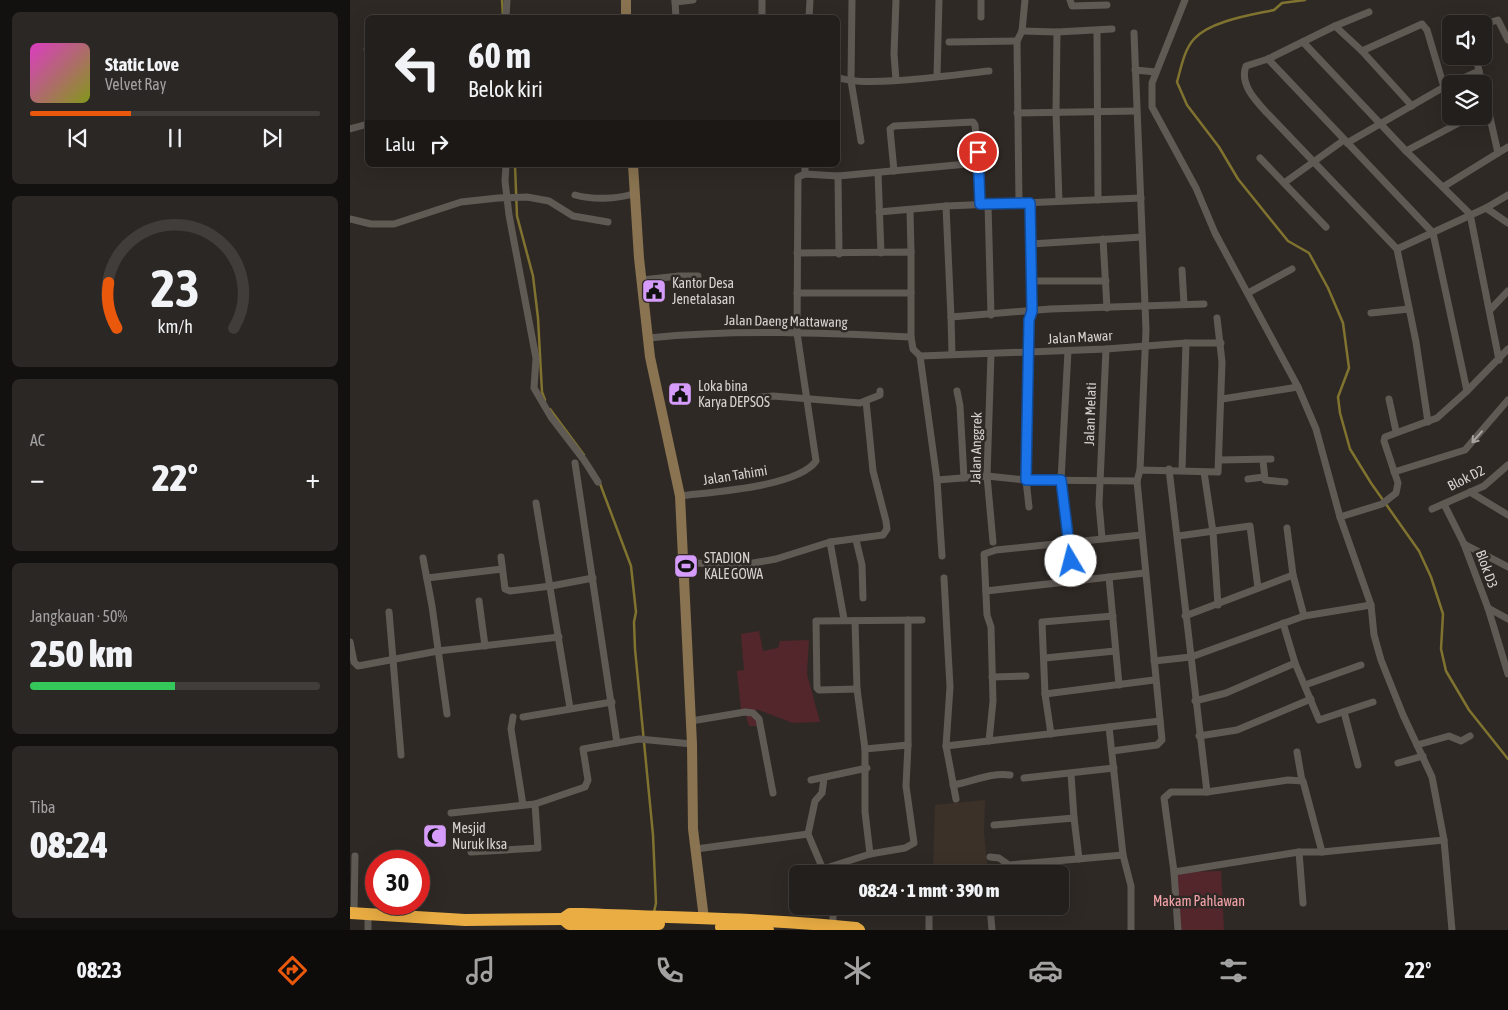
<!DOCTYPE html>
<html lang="id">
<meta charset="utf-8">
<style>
:root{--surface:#231f1c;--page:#2b2725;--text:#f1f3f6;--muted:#a3a2a3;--line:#403d3b;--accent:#ea580c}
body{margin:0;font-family:"Asap Condensed",sans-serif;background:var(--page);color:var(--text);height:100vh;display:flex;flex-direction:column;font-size:19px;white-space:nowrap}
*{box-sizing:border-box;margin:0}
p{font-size:16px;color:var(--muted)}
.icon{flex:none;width:28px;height:28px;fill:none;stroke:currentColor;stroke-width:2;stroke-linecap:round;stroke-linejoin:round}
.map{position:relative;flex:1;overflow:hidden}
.drawer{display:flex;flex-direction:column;gap:12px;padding:12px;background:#13110f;width:350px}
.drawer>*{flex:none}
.top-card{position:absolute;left:15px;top:15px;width:475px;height:152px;border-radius:8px;box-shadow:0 5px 20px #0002,0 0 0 1px var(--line);background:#231f1c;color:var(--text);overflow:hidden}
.buttons{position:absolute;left:1092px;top:15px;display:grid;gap:10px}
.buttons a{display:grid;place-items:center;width:50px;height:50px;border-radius:8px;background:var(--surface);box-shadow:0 5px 20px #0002,0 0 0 1px var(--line);font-size:25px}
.speed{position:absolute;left:15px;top:850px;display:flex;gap:10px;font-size:25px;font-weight:700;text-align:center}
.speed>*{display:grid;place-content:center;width:65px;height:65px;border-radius:50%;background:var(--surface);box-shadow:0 5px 20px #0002,0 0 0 1px var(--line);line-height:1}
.speed .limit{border:8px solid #d22;background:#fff;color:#111}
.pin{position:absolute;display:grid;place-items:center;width:42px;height:42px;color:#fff;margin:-21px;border:2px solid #fff;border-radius:50%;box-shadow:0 1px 5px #0007}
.me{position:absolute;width:55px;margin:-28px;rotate:352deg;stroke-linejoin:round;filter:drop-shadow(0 0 4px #0008)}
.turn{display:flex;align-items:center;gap:18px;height:105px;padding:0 20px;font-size:22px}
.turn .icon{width:65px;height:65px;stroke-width:2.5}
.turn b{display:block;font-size:35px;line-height:42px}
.then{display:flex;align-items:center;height:48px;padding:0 20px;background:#0003;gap:10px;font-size:19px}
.big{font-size:38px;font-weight:800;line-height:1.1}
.drawer .tile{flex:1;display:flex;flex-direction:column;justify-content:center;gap:8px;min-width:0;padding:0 18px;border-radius:8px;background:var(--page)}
.drawer .dial{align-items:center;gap:0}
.dial svg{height:130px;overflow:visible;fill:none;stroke:var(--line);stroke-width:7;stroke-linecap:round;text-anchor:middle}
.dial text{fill:var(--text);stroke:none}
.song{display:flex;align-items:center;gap:15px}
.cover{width:60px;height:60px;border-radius:8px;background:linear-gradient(135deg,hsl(310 70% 55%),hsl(70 70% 35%))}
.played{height:5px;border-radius:2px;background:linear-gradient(90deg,var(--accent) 35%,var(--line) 35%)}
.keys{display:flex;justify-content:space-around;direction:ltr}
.heat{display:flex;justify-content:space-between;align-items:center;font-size:28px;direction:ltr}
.charge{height:8px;border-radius:4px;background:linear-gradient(90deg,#34c759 50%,var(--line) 0)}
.trip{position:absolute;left:439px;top:865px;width:280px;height:50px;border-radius:8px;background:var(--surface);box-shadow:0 5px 20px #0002,0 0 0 1px var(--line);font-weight:800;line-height:50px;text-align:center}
.tab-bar{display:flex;height:80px;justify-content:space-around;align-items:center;background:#0e0c0b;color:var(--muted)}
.tab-bar .icon{width:35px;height:35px}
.tab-bar .selected{color:var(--accent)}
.tab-bar b{font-size:22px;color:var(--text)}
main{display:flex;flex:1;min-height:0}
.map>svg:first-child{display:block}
</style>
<main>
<section class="drawer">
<div class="tile">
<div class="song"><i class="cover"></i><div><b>Static Love</b><p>Velvet Ray</p></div></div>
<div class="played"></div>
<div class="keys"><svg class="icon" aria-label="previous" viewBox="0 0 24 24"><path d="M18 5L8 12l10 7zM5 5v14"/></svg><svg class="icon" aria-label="pause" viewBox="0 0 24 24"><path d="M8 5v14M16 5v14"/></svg><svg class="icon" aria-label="next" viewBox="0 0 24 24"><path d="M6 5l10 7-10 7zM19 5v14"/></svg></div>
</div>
<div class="tile dial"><svg viewBox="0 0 100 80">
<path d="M14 69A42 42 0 1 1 86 69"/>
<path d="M14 69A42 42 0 0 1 9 41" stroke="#ea580c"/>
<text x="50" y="56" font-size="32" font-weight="700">23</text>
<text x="50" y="72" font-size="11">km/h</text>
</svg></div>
<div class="tile"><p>AC</p>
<div class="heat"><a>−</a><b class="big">22°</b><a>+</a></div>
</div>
<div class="tile"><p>Jangkauan · 50%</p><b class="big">250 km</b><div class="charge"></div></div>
<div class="tile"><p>Tiba</p><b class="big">08:24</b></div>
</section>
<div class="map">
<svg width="1158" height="930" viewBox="0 0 1158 930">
<rect width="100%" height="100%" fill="#2f2925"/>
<polygon fill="#3c3129" points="635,800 634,833 638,874 583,874 585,805"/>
<g fill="#52262b">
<polygon points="409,631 413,651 428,648 430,641 459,640 457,674 470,722 443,723 406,709 408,726 399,726 395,712 391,710 387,671 394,670 391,634"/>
<polygon points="871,871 874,930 827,930 825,872"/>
</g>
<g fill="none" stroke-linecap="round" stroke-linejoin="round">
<g stroke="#7f732f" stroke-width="2.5">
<polyline points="152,0 153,16"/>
<path d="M 955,0 L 932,3 L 924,10 C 901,15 860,21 844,39 C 834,50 831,68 827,82 L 837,105 L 869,147 L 888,179 L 938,241 L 959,253 L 978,288 L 993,323 L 999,368 L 988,397 L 990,413 L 1000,449 L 1021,483 L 1069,551 L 1081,577 L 1093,614 L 1091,649 L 1096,671 L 1119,710 L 1158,759"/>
<polyline points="165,165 167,216 183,276 188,318 192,392 195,400"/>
<polyline points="200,409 234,455"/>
<polyline points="249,481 281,566 286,612 284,622 285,649 303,835 306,903 304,912"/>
</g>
<g stroke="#605a55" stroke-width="7">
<polyline points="325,0 326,18"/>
<polyline points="502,0 501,81 511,141"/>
<polyline points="546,0 544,54 546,80"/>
<polyline points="631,0 631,17"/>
<polyline points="720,0 722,6 757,5"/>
<polyline points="835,0 802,83 802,107 846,188 865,233 948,387 966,429 990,517 1021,605 1024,635 1031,660 1053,715 1082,777 1094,840 1102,930"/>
<polyline points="325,2 343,0"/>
<polyline points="156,18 157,0"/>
<polyline points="412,18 412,0"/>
<polyline points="459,18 460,0"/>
<polyline points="1134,24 1148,20 1158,40"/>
<polyline points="985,26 1019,12"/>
<polyline points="672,31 707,32 762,29"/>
<polyline points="747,31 748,200"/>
<polyline points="707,32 706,112 709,201"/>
<polyline points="784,33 796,330 790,470"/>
<polyline points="599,42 667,41"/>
<polyline points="953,42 1056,151 1120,214 1149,360"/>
<polyline points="17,49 18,49"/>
<path d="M 1012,51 L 985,26 L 918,59 L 896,66 C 889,84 906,101 917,113 L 1047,249 L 1066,342 L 1078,422"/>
<polyline points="1126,56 1129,71"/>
<polyline points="918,59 1083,233 1117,391 1087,418 1035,437 1034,441 1048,483 1046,493 1032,504 990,517"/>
<polyline points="785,70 806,72"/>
<polyline points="587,76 589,0"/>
<path d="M 488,77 C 511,89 608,74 639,71"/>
<polyline points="1062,106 1012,51 1072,24 1077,30 1094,87"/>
<polyline points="667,113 786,111"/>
<polyline points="0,129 18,124"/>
<polyline points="997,143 1094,87 1129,71 1132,84"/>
<polyline points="1056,151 1122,116"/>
<polyline points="1148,153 1158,147"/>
<polyline points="910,158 976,227"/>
<polyline points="156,165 155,181 159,215 186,358 184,388 201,417 234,460 248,482"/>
<polyline points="544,171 540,129 544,126 623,122 625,125 628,163"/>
<polyline points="528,173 531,253"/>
<polyline points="455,174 455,165"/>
<polyline points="488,176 489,254"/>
<polyline points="934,183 994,140"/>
<polyline points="1093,187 1148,153 1134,91"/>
<path d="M 225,195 C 243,200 266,199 283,194"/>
<polyline points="669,203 667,41 672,31 675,0"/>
<polyline points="638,204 641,315"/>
<polyline points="596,206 601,317 700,309 854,304"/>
<polyline points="1136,208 1158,195"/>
<polyline points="560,210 561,252"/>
<polyline points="529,212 596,206 791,198"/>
<polyline points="0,219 21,224 44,224 111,202 148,198 177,197 199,201 223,216 258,222"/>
<polyline points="753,239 757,308"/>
<polyline points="681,244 792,237"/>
<polyline points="1047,249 1136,208 1158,223"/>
<polyline points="447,253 561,252 561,337"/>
<polyline points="832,270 834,304"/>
<polyline points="292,280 329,276 348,276"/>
<polyline points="680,281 756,281"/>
<polyline points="447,293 561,293"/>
<polyline points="898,293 942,269"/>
<polyline points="1140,310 1158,291"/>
<polyline points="1021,313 1059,309"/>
<polyline points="601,317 602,354"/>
<path d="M 299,338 C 386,329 473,333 561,337 L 563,349 L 570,356 L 756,349 L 836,343 L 871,343"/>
<polyline points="718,351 711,480 724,581"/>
<polyline points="641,354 637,476 643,542"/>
<polyline points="570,356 587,480 637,476 676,480 787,481 790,470 868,472 872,362 867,318"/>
<polyline points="607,391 610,406 614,478"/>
<polyline points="1117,391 1158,349"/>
<polyline points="388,399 423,396 510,403 530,395 530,391"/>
<polyline points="872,399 948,387"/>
<polyline points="1039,399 1046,431"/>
<polyline points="870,460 921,459"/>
<polyline points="913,460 915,480 935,482"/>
<polyline points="225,463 267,743"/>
<polyline points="819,469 857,792 938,780 953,781 972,852 1094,840"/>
<polyline points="832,470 836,343"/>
<polyline points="854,472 863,532 868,605"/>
<polyline points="1044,472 1115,450 1158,400"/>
<polyline points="898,479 914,477"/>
<polyline points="587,480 592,556"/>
<polyline points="1120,492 1158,515"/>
<path d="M 330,496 C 361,492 448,487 466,461 L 447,333 L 448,177 L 455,174 L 488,176 L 628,163 L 630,204"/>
<polyline points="186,503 220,708"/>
<polyline points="1094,504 1114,544 1138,608 1158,674"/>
<polyline points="679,507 676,480 679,320 682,311 680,203"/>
<polyline points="1082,509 1134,486 1158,465"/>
<polyline points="937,528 943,575 954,616"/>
<polyline points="828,536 900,526 908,588"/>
<polyline points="752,538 749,504 756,349"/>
<polyline points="506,540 512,565 513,598"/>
<polyline points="480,542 494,619"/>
<polyline points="1114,544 1158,567"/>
<polyline points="151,557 155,589 160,591 201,586 243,578"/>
<polyline points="73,558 82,606 97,714"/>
<polyline points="334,562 386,566 426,559 480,542 533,535 537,529 536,521 523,471 516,401"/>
<polyline points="759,577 769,685"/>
<polyline points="77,578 152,569"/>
<polyline points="594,578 600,687 596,746 606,799"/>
<polyline points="636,591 795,573"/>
<polyline points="129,601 135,646"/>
<polyline points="1138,608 1158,619"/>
<polyline points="39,612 51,755"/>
<polyline points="835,616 943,575"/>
<polyline points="558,620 558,745"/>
<polyline points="505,621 507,689 515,749 515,812 520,854"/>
<polyline points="933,623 945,663 969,720 1023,702"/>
<polyline points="0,642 4,662 8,666 88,651 209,637"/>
<polyline points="695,658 765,651"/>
<polyline points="804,661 841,657 954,616 1021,605"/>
<polyline points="642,677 676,676"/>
<polyline points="955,685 1011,665"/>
<polyline points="507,689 469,690 467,688 466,621 572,620"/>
<polyline points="695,694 804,680"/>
<polyline points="845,701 876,693 945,663"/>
<polyline points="994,712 1008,765"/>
<polyline points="163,717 161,729 173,805"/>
<polyline points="173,717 262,702"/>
<polyline points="341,721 395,712 403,713 409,719 423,793"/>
<polyline points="759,727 773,855 781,886 781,930"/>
<polyline points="701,734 695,694 692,622 763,616"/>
<polyline points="849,736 887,730 961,699"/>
<polyline points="639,741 643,701 641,627 637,615 634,554 646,550 791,535"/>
<polyline points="1067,745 1099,736 1111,741 1120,736"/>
<polyline points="596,746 810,721"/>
<polyline points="762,751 807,745 812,740 787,481"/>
<polyline points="947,752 952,781"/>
<polyline points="1048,763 1073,756"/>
<polyline points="721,774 724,818"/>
<polyline points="474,778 472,793 465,801 458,834 475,874"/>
<polyline points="674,778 764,768"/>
<polyline points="461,780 517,768"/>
<path d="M 603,785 C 622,782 641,772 660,775"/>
<polyline points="101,813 185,804"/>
<polyline points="644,825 724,818 729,859"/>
<polyline points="346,849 458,834"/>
<polyline points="121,852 188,848 185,804 235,787 238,780 233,749 289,739 342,744"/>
<polyline points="949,852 953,903"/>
<polyline points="640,857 649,858 659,865 773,855"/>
<polyline points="473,869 520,854 555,848 564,843 556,786 558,745 515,749"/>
<polyline points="824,872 949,852 972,852"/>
<polyline points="640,906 642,930"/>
<polyline points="4,913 5,856"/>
<polyline points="18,914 18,930"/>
<polyline points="483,926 483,906"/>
<polyline points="579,930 579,906"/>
<polyline points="828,930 824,872 814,798 821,792 857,792"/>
</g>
<g stroke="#897350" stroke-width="10">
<polyline points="276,0 276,18"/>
<polyline points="283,165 289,258 300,357 330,496 342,744 343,829 354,919"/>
</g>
<g stroke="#eaad43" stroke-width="12">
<polyline points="0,913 115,920 213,919"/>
<path d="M 213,919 L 220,914 L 232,914 C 323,918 415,918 506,928 L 509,930"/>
<polyline points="213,919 219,924 309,924"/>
<polyline points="371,927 418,930"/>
</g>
</g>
<defs><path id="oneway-shaft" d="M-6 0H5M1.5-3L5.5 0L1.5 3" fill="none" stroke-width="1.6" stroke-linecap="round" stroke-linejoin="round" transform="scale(1.25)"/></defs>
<use stroke="#a7a39f" href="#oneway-shaft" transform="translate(1127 437) rotate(131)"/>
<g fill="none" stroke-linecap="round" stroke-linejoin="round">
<defs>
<polyline id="route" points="628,152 630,204 680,203 682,311 679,320 676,480 711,480 721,561"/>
</defs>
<use href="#route" stroke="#114b97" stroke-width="12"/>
<use href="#route" stroke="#1a73e8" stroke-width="9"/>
</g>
<defs>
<symbol id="civic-square" viewBox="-11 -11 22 22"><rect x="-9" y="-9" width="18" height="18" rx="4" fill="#d59cfb" stroke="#2f2925"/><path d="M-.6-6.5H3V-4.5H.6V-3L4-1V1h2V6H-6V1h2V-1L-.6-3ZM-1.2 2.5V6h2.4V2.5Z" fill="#111"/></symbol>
<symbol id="stadium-square" viewBox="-11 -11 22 22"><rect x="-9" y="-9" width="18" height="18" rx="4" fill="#d59cfb" stroke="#2f2925"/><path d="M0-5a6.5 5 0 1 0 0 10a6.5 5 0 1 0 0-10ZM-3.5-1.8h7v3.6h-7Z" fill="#111"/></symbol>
<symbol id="mosque-square" viewBox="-11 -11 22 22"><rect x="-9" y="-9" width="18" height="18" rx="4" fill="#d59cfb" stroke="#2f2925"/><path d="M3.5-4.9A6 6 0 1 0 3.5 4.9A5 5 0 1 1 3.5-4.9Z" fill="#111"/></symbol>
</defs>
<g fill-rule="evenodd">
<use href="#civic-square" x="290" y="277" width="28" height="28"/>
<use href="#civic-square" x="316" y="380" width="28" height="28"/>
<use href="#stadium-square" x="322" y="552" width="28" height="28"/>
<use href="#mosque-square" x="71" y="822" width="28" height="28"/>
</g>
<g text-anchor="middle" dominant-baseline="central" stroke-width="5" stroke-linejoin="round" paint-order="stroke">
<g font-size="14" fill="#d7d3d1" stroke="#2f2925" text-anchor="start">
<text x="322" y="283">Kantor Desa<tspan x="322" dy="16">Jenetalasan</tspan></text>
<text x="348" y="386">Loka bina<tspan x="348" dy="16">Karya DEPSOS</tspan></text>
<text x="354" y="558">STADION<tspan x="354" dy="16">KALE GOWA</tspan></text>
<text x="102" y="828">Mesjid<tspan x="102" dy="16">Nuruk Iksa</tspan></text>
</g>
<g font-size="14" fill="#d7d3d1" stroke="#2f2925">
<text transform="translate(436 321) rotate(1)">Jalan Daeng Mattawang</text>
<text transform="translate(730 337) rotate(-3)">Jalan Mawar</text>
<text transform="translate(740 414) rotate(-88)">Jalan Melati</text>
<text transform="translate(626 448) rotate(-89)">Jalan Anggrek</text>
<text transform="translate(385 475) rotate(-9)">Jalan Tahimi</text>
<text transform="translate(1116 478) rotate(-27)">Blok D2</text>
<text transform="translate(1137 569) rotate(70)">Blok D3</text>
</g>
<g font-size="14" fill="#f6a5ab" stroke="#2f2925">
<text x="849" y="901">Makam Pahlawan</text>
</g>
</g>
</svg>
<div class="buttons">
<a><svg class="icon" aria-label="sound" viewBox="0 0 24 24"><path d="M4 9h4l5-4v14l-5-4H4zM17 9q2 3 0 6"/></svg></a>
<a><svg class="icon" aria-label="layers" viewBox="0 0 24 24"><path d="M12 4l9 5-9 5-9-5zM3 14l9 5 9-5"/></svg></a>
</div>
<div class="speed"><div class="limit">30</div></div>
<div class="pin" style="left:628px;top:152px;background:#d93025"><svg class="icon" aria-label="arrive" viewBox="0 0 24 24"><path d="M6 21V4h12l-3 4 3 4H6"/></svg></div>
<svg class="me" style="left:721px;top:561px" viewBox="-20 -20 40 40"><circle r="19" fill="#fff"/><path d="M0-13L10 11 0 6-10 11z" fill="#1a73e8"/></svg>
<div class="trip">08:24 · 1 mnt · 390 m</div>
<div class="top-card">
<div class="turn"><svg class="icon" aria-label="left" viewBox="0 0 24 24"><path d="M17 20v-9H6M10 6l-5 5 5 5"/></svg><div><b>60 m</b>Belok kiri</div></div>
<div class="then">Lalu<svg class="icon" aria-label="right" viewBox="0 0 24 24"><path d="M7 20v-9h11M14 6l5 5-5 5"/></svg></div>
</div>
</div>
</main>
<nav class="tab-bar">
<b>08:23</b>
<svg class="icon selected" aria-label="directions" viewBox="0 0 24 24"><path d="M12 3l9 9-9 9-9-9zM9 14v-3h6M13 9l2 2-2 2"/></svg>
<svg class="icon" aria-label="music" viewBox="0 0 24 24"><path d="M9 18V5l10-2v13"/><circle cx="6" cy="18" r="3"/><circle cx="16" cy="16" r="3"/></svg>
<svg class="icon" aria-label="phone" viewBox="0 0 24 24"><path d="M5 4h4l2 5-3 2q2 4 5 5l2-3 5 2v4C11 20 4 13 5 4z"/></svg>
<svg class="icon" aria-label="climate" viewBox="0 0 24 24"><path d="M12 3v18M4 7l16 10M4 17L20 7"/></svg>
<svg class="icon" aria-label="car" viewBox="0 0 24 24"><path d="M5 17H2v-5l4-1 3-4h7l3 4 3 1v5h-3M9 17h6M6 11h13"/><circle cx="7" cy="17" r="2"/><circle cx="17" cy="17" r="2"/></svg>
<svg class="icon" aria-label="filters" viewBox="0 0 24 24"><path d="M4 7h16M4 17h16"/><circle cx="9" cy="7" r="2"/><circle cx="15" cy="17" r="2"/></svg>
<b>22°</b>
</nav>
